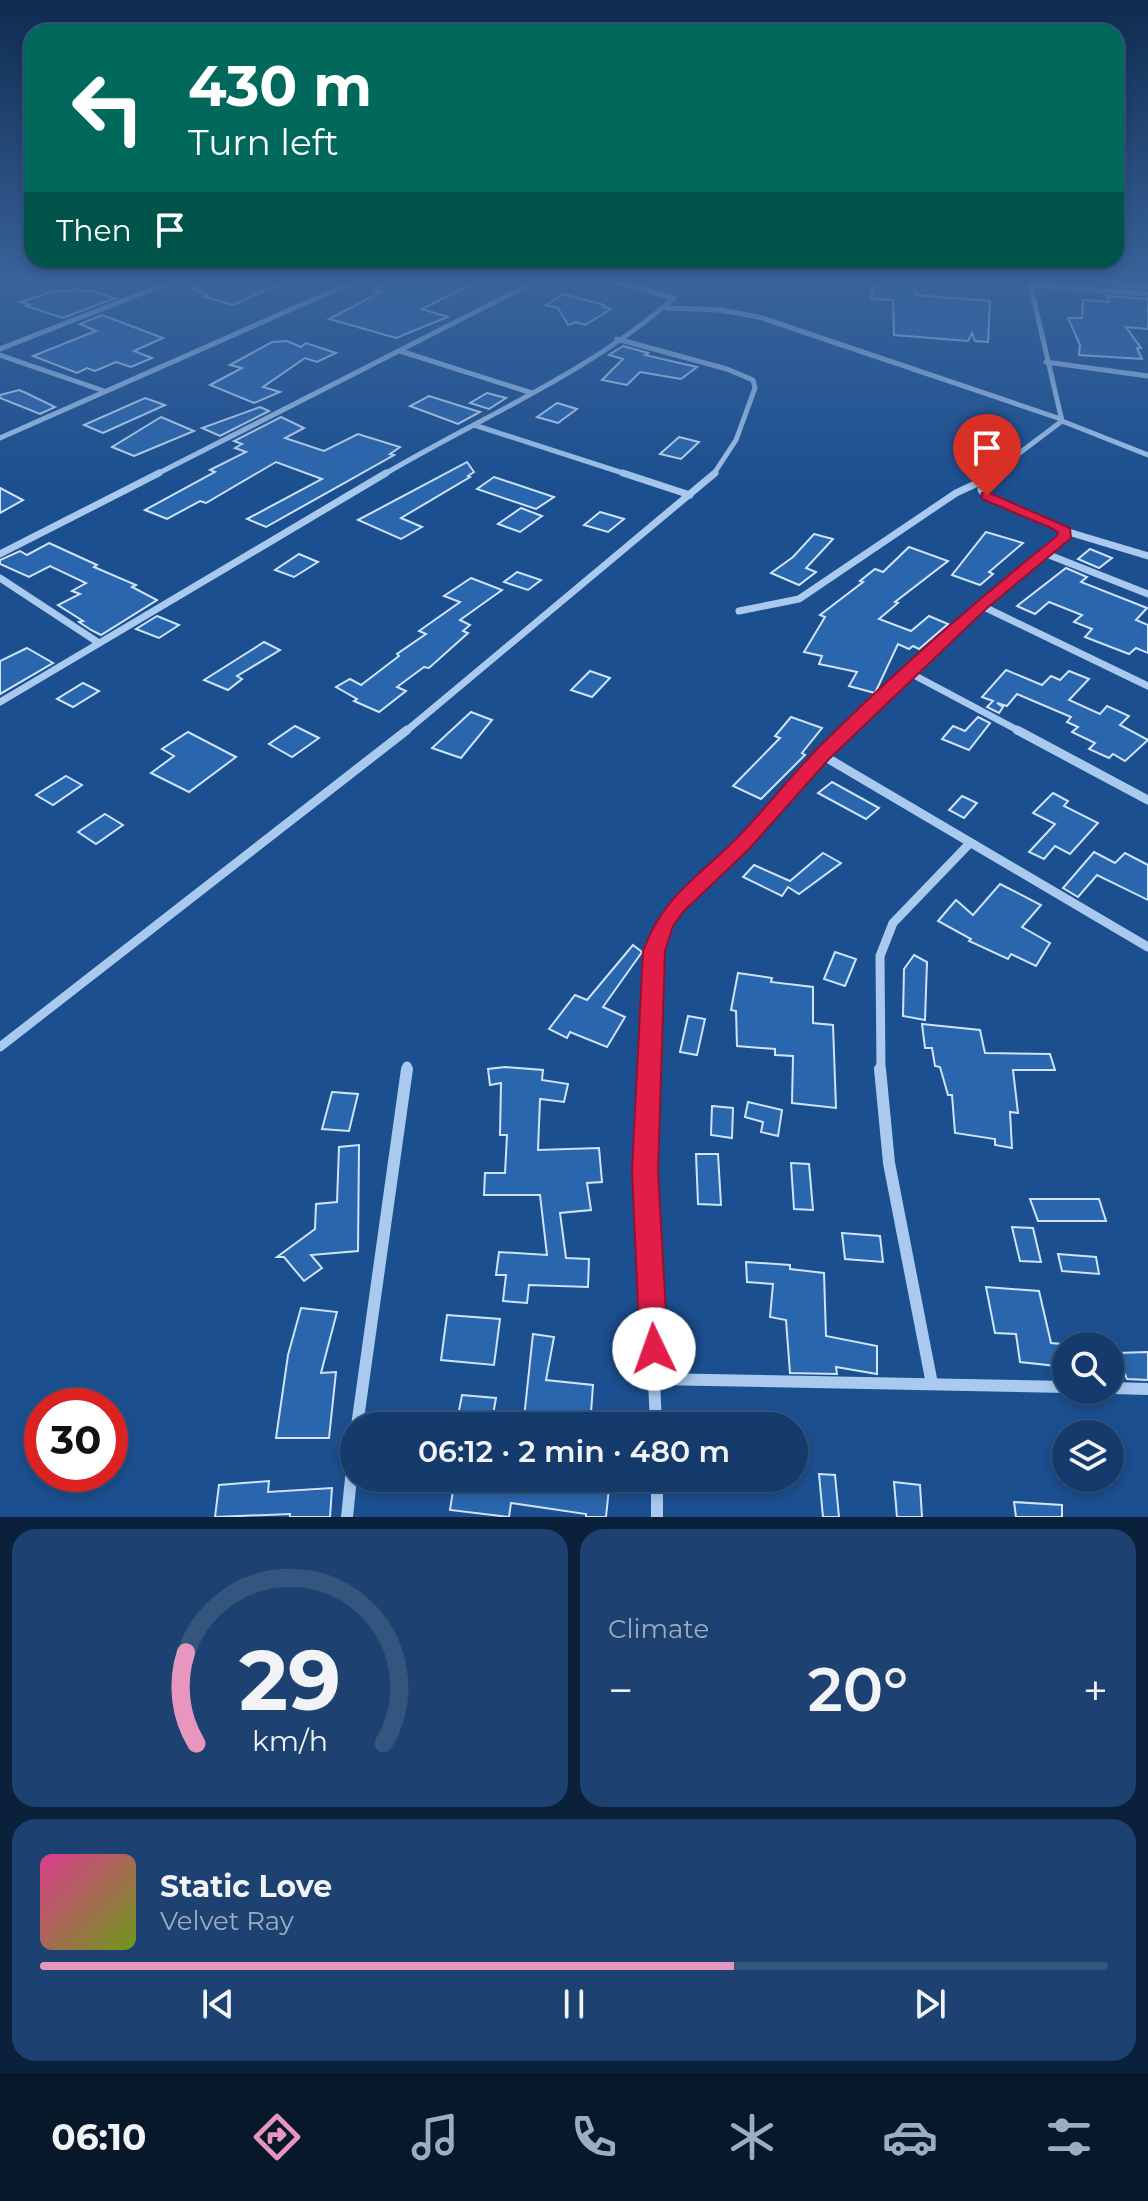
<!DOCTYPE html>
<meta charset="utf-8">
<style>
:root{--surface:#143b6b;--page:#1d4271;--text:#f1f3f6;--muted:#9dadc1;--line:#33557e;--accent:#e797bd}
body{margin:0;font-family:Montserrat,sans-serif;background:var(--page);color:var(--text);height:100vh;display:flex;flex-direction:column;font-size:30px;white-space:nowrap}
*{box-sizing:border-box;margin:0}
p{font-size:26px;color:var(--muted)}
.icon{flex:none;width:44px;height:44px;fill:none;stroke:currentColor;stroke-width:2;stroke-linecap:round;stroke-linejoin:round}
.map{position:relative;height:1517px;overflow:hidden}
.panel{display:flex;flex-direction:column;gap:12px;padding:12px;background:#0b203b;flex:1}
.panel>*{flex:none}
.hud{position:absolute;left:24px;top:24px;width:1100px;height:244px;border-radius:24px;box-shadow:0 4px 12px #0003,0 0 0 2px var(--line);background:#00695c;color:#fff;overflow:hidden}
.buttons{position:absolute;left:1052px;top:1332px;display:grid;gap:16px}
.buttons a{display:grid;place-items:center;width:72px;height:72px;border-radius:50%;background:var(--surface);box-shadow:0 4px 12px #0003,0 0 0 2px var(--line);font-size:40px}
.speed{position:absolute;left:24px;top:1388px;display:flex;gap:16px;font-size:40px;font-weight:700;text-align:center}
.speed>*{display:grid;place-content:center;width:104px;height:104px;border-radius:50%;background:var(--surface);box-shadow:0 4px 12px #0003,0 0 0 2px var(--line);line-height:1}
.speed .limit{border:12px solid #d22;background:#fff;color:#111}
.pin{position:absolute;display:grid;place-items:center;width:68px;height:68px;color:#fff;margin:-82px -34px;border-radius:50% 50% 50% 0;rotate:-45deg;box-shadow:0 0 8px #0007}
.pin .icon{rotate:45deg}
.me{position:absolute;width:88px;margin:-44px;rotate:357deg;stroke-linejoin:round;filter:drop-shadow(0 0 6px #0008)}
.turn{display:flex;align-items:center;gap:28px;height:168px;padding:0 32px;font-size:36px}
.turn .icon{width:104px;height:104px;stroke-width:2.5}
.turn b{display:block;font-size:56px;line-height:68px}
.then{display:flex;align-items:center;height:76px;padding:0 32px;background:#0003;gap:16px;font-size:30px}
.big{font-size:60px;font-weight:600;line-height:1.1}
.panel .tile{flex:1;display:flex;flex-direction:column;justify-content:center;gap:12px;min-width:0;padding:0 28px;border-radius:24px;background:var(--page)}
.panel .dial{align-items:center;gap:0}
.dial svg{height:208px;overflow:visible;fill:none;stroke:var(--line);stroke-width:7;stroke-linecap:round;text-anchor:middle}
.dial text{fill:var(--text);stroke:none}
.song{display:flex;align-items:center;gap:24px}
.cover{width:96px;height:96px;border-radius:12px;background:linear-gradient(135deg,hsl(330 70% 55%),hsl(80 70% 35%))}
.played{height:8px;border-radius:4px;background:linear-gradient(90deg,var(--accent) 65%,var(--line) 65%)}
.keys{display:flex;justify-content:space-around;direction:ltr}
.heat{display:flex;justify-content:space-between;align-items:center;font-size:44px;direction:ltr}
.panel .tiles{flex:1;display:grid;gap:12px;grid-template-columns:1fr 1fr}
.tile:last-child{grid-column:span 2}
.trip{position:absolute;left:340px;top:1412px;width:468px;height:80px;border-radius:40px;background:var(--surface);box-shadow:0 4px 12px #0003,0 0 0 2px var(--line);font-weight:600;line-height:80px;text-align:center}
.tabs{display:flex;height:128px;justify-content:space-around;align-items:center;background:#08182b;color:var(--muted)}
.tabs .icon{width:56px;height:56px}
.tabs .current{color:var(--accent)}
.tabs b{font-size:36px;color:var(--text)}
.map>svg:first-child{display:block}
</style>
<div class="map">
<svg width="1148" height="1517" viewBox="0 0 1148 1517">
<rect width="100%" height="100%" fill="#1b4f8f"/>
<g fill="#2a66ad" stroke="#cfe3fa" stroke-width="2">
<polygon points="216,279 258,279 278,285 233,305 202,296 208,295 191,289"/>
<polygon points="400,279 482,279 422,309 448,317 396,338 329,319 381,292 375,290"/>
<polygon points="873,279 916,282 916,295 990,301 988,342 975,341 972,333 968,341 894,335 893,300 872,299"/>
<polygon points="1102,279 1148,279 1148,288 1104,285"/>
<polygon points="74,289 83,292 90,290 115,298 63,318 26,306 29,305 21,302 56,290 65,292"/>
<polygon points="563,294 604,305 603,307 611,309 585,325 576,322 568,325 558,308 546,305"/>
<polygon points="1107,296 1148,299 1148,329 1126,327 1141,348 1137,348 1142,359 1079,355 1080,345 1068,318 1082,318 1083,300 1109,302"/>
<polygon points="102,315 163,338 134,351 152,358 131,367 116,362 95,371 87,368 77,373 33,356 96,331 80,324"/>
<polygon points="287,341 301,347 306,343 336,353 317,362 305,358 263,387 280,392 254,403 210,385 242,368 230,365 272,342"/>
<polygon points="623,346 648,353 645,355 697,367 681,379 640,372 627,385 602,380 623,359 609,355"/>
<polygon points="19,390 24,392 55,407 40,414 0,398 0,395"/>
<polygon points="487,393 506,398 489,409 470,403"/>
<polygon points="429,396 480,412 458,424 410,406"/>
<polygon points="145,398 165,405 103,433 84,425"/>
<polygon points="557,403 577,409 558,423 537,417"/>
<polygon points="260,407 269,411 220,436 202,428"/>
<polygon points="161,417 194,431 134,456 112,447"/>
<polygon points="281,417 304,428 285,438 324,451 358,434 400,447 390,454 394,455 266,527 247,519 322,479 276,462 206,503 200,501 167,519 145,510 215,472 210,470 246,452 235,448 242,444 234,441"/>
<polygon points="679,437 699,442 681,459 660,454"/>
<polygon points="467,462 474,472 468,476 470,477 401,518 422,527 401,539 358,520"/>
<polygon points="494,477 554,497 536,509 477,489"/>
<polygon points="0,488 23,500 0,513"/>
<polygon points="521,508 542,516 520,532 498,524"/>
<polygon points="600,512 624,519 608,532 584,525"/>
<polygon points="986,532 1023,543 989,572 993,574 980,585 952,575"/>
<polygon points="814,534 833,539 806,568 816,572 799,585 771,573 793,557"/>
<polygon points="49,543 97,565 94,567 136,585 132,587 157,600 101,635 91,630 79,622 83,621 58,605 80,594 72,591 86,583 50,566 29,577 0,564 0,560 20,551 27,555"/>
<polygon points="909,547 948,561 895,602 898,603 879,619 911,631 929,616 948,624 919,649 913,646 909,649 898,644 875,693 849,686 857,672 819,664 822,656 804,652 825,617 820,615 863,582 860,581 875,569 883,572"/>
<polygon points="1090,549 1112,558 1099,568 1078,559"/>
<polygon points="299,554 318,562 294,577 275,570"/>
<polygon points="1066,568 1087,577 1081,582 1147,608 1136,620 1148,625 1148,653 1136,648 1129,654 1085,637 1092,629 1074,622 1082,615 1049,602 1035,614 1017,606"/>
<polygon points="517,572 541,580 528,590 504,582"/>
<polygon points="471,578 502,590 460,620 470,625 463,631 468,633 429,668 424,667 397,687 406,691 379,712 354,701 357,699 336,687 350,679 361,685 399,656 397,654 426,634 419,631 460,602 444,596"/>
<polygon points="157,616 179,625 159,638 136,629"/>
<polygon points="264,642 280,650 237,676 242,679 228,690 204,680"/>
<polygon points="27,648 53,663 0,694 0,661"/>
<polygon points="1006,670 1042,685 1051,676 1060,680 1069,671 1089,679 1069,700 1100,714 1107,706 1129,716 1120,725 1148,740 1125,761 1113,754 1109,758 1089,749 1095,743 1072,732 1078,727 1067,722 1071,717 1017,694 1007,706 997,703 1003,707 999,713 987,707 993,701 982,697"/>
<polygon points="590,671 610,678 592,697 571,690"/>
<polygon points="83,683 99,691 73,707 57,699"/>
<polygon points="471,712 492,720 461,758 432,748"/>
<polygon points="791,717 822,728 802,753 805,755 761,799 733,786 780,738 775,736"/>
<polygon points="978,717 990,723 969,750 942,739 953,726 965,731"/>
<polygon points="295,726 319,738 292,757 269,744"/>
<polygon points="188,732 236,757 189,792 151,773 174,756 162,749"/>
<polygon points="66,776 82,785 53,805 36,795"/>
<polygon points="832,782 879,808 866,819 818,793"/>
<polygon points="1053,793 1068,801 1064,806 1098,823 1070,854 1055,846 1044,859 1029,852 1055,824 1033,813"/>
<polygon points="962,796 977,803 964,818 949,810"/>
<polygon points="105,814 123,825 96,844 78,832"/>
<polygon points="1094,852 1115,863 1125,853 1148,865 1148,900 1097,875 1078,897 1063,888"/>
<polygon points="823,853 841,863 799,894 788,887 782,896 743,877 754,865 790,881"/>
<polygon points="1000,884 1041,905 1022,927 1050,943 1036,966 1011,954 1008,959 969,941 971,939 938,921 956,900 973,915"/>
<polygon points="633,945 642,952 603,1007 625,1017 607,1047 570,1032 567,1038 549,1029 575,995 587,1000"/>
<polygon points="835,952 856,959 845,986 824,979"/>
<polygon points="914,955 927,962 925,1020 903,1016 904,969"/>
<polygon points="738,973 772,978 771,982 813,987 813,1023 833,1025 836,1108 792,1103 793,1056 775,1055 775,1049 737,1046 736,1011 731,1010"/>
<polygon points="688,1016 705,1019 697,1055 680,1052"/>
<polygon points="922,1024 980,1030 985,1053 1050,1054 1055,1070 1013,1070 1018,1113 1010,1112 1012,1148 995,1145 995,1139 955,1133 952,1095 948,1095 940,1067 935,1066 932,1048 925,1048"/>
<polygon points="505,1067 543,1070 542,1080 568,1084 564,1102 540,1099 538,1150 599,1148 602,1182 587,1183 591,1210 560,1213 566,1258 589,1259 588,1287 529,1285 527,1303 503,1301 506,1275 496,1275 499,1252 547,1255 540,1195 484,1195 485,1173 505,1173 507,1135 500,1135 501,1083 490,1085 488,1069"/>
<polygon points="332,1092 358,1094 349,1131 322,1129"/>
<polygon points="748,1102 782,1110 778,1136 761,1132 763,1122 745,1117"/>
<polygon points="712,1106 733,1108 732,1138 711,1135"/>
<polygon points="359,1145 358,1251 311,1255 322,1268 304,1281 284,1257 277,1257 315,1229 316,1204 337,1202 339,1147"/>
<polygon points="696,1154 718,1154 721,1205 698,1204"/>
<polygon points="791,1163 809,1164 813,1210 794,1209"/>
<polygon points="1030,1199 1099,1199 1106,1221 1038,1221"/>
<polygon points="1012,1227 1033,1228 1041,1262 1020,1261"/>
<polygon points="842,1233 880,1236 883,1262 845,1259"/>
<polygon points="1058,1254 1096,1257 1099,1274 1062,1271"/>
<polygon points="746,1262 790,1265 790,1269 824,1273 826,1336 877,1346 877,1374 836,1367 837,1374 790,1373 786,1320 770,1317 773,1284 747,1282"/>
<polygon points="986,1287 1039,1291 1051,1343 1062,1344 1066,1367 1020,1362 1016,1334 995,1333"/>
<polygon points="301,1308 337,1312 321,1373 336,1372 329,1438 276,1438 288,1355"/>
<polygon points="447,1315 500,1319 494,1365 441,1360"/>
<polygon points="533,1334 554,1337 546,1380 593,1385 590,1426 548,1426 549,1421 524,1418"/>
<polygon points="1148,1352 1148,1380 1127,1379 1117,1353"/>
<polygon points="462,1395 496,1398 491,1426 456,1426"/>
<polygon points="819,1474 835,1475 839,1517 823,1517"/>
<polygon points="455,1478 610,1478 606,1517 586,1517 586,1514 511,1503 509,1517 450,1510"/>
<polygon points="269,1481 268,1492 332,1488 330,1517 290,1517 290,1514 215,1517 219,1485"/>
<polygon points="894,1482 920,1485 922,1517 897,1517"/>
<polygon points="1014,1502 1062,1505 1062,1517 1016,1517"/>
</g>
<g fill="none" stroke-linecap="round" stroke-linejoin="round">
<g stroke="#a9c9ee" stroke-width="5">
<polyline points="1029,279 1062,421 1148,455"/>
<polyline points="1030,285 1148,294"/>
<polyline points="666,308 720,310 759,317 1061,419"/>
<polyline points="617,339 727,369 753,380 755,388 736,440 713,475"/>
<polyline points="0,349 178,279"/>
<polyline points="400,351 532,393"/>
<polyline points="0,355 104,391"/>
<polyline points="1046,362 1148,376"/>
<polyline points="474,425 629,475"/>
<polyline points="0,438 360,279"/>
<polyline points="155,475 540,279"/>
<path d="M 383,475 C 479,418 589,373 674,298 L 606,279"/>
<polyline points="990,475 1062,421"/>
</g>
<g stroke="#a9c9ee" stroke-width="7">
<polyline points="623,473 690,495"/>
<polyline points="1065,531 1148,556"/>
<polyline points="1044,553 1148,594"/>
<polyline points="0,554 159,473"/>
<polyline points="0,578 99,643"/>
<polyline points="980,605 1148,686"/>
<polyline points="739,611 799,599 956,493 984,480"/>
<polyline points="910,673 1021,732"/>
<polyline points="0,702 386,473"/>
<polyline points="405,732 715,473"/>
<polyline points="846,732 980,605 1064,538 1065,531 1055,526 989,497 981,490 984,480 993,473"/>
</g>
<g stroke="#a9c9ee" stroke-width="9">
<polyline points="1017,730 1148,800"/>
<polyline points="822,755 1148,947"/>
<polyline points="0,1047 407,730"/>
<polyline points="406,1071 407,1066"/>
<polyline points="649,1071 654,951 664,924 677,906 722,867 848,730"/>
<polyline points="881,1071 880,956 893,923 970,843"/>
</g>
<g stroke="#a9c9ee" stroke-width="12">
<polyline points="649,1069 645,1171 656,1426"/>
<polyline points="880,1069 889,1163 932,1384"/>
<polyline points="655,1379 1066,1387"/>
<polyline points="1110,1388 1148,1389"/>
<polyline points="357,1426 407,1069"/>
<polyline points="657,1478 657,1517"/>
<polyline points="347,1517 354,1449"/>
</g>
</g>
<linearGradient id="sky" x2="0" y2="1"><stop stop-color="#0f2b4f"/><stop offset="0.57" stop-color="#39639b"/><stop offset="1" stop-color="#39639b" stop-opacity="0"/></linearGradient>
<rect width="1148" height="492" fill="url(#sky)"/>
<path fill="#e11d48" stroke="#92132f" stroke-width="2" d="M 987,492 L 1070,528 L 1071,538 L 986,609 L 829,759 L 749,849 L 684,911 L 673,926 L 665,951 L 658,1171 L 668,1349 L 664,1359 L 654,1363 L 644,1359 L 640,1349 L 632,1171 L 643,951 C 663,896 696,879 735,840 C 763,812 788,779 816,750 C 892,674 973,603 1057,536 L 1058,532 L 1049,527 L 982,499 L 982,493 Z"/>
</svg>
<div class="buttons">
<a><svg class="icon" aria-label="search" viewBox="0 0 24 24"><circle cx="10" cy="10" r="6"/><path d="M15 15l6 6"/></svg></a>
<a><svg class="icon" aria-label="layers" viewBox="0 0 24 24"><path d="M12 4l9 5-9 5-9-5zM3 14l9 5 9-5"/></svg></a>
</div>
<div class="speed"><div class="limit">30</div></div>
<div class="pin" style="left:987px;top:496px;background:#d93025"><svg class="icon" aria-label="arrive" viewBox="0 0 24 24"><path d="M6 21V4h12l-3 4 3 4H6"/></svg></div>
<svg class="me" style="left:654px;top:1349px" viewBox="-20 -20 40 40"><circle r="19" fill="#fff"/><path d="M0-13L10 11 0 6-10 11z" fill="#e11d48"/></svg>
<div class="trip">06:12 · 2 min · 480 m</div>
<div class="hud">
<div class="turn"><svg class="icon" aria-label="left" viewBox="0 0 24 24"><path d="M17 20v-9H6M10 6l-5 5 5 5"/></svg><div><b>430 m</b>Turn left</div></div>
<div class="then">Then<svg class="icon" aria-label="arrive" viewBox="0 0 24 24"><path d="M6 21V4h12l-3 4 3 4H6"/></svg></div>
</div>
</div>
<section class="panel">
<div class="tiles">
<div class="tile dial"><svg viewBox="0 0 100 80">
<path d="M14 69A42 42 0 1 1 86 69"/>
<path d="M14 69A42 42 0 0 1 10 34" stroke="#e797bd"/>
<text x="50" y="56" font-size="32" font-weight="700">29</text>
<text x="50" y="72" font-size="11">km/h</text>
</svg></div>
<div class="tile"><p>Climate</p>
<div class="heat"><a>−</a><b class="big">20°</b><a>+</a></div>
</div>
<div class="tile">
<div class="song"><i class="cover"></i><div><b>Static Love</b><p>Velvet Ray</p></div></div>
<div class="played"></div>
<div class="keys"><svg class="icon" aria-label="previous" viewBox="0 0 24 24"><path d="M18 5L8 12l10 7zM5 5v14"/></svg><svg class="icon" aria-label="pause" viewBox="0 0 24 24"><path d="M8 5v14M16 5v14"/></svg><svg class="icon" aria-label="next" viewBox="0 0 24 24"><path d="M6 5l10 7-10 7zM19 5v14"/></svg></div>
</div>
</div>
</section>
<nav class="tabs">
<b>06:10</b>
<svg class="icon current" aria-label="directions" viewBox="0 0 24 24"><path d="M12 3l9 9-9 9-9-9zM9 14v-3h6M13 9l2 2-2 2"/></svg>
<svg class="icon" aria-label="music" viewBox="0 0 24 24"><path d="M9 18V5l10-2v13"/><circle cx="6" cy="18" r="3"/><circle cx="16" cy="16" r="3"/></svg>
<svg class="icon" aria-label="phone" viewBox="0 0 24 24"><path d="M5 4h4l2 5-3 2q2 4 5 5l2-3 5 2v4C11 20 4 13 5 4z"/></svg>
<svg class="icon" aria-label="climate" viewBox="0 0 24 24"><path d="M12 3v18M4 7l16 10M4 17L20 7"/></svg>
<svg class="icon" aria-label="car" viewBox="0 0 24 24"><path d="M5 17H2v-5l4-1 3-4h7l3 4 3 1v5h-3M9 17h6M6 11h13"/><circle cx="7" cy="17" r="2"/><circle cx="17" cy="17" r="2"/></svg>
<svg class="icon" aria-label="filters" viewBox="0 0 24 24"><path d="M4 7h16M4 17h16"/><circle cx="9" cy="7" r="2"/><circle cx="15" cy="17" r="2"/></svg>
</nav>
